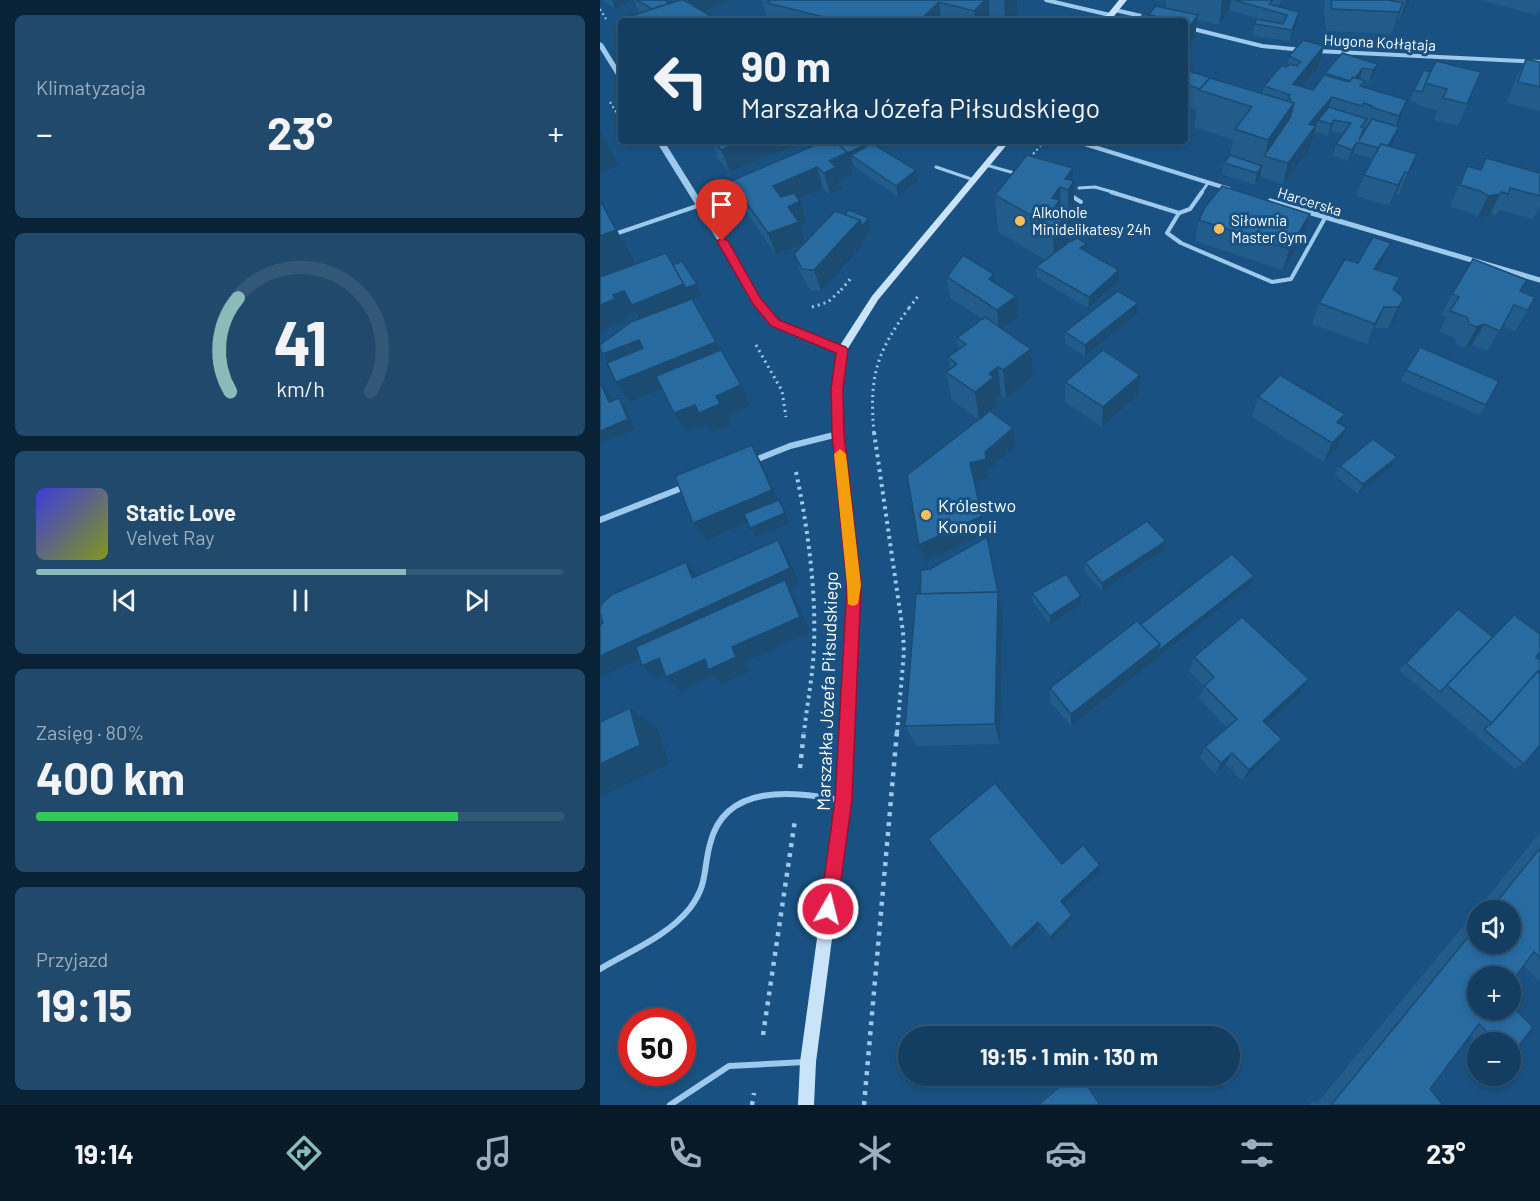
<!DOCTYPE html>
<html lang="pl">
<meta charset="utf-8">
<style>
:root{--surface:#133e62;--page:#20496b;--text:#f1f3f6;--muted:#9daebe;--line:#325777;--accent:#8bbbb9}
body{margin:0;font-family:Barlow,sans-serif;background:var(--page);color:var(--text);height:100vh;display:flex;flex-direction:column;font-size:22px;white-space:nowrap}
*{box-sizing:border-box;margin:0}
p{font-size:20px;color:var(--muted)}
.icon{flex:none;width:33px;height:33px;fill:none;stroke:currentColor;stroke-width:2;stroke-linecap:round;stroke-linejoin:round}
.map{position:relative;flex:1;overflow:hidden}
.details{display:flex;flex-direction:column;gap:15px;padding:15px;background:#0a2236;width:600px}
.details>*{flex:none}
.guide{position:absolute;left:18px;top:18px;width:570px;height:126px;border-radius:6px;box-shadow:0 3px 9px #0003,0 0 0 2px var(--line);background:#133e62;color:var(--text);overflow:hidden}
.tools{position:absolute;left:867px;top:900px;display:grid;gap:12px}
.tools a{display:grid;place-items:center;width:54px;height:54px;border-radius:50%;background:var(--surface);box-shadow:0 3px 9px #0003,0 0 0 2px var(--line);font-size:30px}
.speed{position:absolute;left:18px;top:1008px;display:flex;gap:12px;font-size:30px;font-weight:700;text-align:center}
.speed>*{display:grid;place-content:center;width:78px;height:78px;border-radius:50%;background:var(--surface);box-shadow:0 3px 9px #0003,0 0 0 2px var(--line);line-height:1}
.speed .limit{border:9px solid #d22;background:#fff;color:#111}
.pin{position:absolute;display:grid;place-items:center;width:51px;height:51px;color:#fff;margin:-62px -26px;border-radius:50% 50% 50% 0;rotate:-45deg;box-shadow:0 0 6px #0007}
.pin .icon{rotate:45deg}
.me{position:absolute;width:66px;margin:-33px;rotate:8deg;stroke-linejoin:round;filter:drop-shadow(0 0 4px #0008)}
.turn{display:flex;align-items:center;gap:21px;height:126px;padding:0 24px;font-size:27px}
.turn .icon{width:78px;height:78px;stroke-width:2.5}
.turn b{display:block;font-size:42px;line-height:51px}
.big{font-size:45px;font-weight:700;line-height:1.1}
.details .tile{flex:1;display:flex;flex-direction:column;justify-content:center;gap:9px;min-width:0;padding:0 21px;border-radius:9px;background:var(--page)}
.details .dial{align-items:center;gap:0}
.dial svg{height:156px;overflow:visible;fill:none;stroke:var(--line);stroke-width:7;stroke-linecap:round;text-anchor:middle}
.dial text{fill:var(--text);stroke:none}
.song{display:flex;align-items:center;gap:18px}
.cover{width:72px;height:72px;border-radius:9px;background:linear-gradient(135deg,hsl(240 70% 55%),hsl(70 70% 35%))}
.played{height:6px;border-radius:3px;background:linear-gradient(90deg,var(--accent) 70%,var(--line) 70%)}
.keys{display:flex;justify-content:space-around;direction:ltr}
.heat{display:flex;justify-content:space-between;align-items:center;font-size:33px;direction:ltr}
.charge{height:9px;border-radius:4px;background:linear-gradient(90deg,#34c759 80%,var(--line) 0)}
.trip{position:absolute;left:298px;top:1026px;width:342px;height:60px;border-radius:30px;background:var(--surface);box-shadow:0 3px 9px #0003,0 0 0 2px var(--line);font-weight:700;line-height:60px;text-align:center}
.menu{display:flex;height:96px;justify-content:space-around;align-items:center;background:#081927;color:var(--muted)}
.menu .icon{width:42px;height:42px}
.menu .on{color:var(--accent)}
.menu b{font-size:27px;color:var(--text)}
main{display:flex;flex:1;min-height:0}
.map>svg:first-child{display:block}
</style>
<main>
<section class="details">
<div class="tile"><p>Klimatyzacja</p>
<div class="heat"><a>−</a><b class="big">23°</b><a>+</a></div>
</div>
<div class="tile dial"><svg viewBox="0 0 100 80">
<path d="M14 69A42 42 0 1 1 86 69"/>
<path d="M14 69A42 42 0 0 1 18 21" stroke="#8bbbb9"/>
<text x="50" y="56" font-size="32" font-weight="700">41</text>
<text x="50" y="72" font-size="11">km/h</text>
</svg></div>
<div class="tile">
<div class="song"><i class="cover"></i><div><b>Static Love</b><p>Velvet Ray</p></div></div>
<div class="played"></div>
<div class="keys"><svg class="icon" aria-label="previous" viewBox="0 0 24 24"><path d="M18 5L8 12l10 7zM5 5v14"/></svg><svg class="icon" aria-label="pause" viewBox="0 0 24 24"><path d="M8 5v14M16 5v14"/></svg><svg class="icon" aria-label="next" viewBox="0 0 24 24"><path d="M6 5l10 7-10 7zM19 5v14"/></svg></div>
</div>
<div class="tile"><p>Zasięg · 80%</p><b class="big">400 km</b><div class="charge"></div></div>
<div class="tile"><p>Przyjazd</p><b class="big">19:15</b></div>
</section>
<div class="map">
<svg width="940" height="1105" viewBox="0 0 940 1105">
<rect width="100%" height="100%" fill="#195282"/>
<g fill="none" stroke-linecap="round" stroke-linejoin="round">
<g stroke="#9dc9ec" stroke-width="2" stroke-dasharray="2 3" stroke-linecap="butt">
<polyline points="0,9 6,19"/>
<polyline points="10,102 21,120"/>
<polyline points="433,154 445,141"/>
</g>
<g stroke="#9dc9ec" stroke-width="3" stroke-dasharray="2 4" stroke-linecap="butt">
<polyline points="241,290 252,277"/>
<polyline points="212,307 228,302 241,290"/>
<polyline points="309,308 319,295"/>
<polyline points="156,345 182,391 186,417"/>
<path d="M 274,433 C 269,377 276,353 309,308"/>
</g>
<g stroke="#9dc9ec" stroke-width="4" stroke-dasharray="3 4.5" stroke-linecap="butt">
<polyline points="274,432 303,632 304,652 297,733"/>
<path d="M 196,472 C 208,529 216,588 214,646 C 213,675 207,704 204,733"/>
</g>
<g stroke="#9dc9ec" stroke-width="4.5" stroke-dasharray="4 6" stroke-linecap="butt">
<polyline points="200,768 204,731"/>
<polyline points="163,1035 195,820"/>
<polyline points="152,1105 154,1093"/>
<polyline points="264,1105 297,731"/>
</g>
<g stroke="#9dc9ec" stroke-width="3">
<polyline points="386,165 418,174"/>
<polyline points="336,167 374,180"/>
<polyline points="479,188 495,187 516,193"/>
<polyline points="601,193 608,183"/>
</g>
<g stroke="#9dc9ec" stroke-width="4">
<polyline points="511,192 579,213 590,209 602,192"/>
<polyline points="470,195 481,202"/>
<polyline points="579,213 567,233 581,243 672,282 691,279 725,218"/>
<polyline points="15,234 100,205"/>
</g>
<g stroke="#9dc9ec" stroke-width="6">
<path d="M 0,969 C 30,951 68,936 90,908 C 108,884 103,870 110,844 C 125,782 194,792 241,800"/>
<polyline points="70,1105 129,1066 205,1062"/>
</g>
<g stroke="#9dc9ec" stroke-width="4">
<polyline points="446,0 510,15"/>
<polyline points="515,10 563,21"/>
<polyline points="585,27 662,46 703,50"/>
<polyline points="716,51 940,62"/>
<polyline points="475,141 629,189"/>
</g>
<polyline stroke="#9dc9ec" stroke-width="5" points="670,201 940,280"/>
<g stroke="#9dc9ec" stroke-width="6">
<polyline points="153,461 190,446 238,434"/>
<polyline points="0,520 87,486"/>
</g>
<g fill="#9dc9ec" fill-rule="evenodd">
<polygon points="0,42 3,44 21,73 21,80 18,78 0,49"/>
<polygon points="56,141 64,141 148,276 160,299 178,321 245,348 245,352 239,352 172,325 154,303 141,278"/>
</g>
<g fill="#c9e3f8" fill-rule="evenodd">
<polygon points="519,0 527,0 510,21 502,21"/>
<polygon points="402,141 410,141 278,300 247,350 242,389 243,434 260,585 250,800 216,1062 214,1105 198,1105 200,1062 236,800 248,585 233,434 232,389 237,350 272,296"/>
</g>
</g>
<g fill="#225c8a" fill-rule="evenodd">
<polygon points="3,0 32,0 15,9 4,2"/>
<polygon points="34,0 65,0 70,3 73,2 72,0 130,0 104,12 116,19 117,21 26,21 25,18 39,13"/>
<polygon points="162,0 417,0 418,14 414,18 414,21 168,21"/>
<polygon points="566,0 682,0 678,5 673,4 673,5 699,12 696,24 690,41 653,36 655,24 663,20 629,10 619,25 597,20 595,37 585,51 585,21 549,15 566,8"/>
<polygon points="722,0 810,0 809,5 800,19 798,19 792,34 726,31 724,8 725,1"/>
<polygon points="881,0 940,0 940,9 936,15"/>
<polygon points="724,46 718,68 703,87 713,90 725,73 778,64 774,75 769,82 760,79 765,81 763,87 807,100 797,127 795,139 790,147 817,154 808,176 799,195 796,194 789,206 756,196 764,175 773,159 753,153 748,161 733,156 736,144 743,134 731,131 728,136 715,131 710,148 683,184 660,177 660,176 655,185 622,174 624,163 630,155 633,140 594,127 597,110 585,106 585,70 662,94 664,86 687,67 689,56"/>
<polygon points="926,59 940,62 940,111 907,103 915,80"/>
<polygon points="830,72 881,72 858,126 834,120 838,110 817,105 817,103 810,101 814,90"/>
<polygon points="111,141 205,141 130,172 118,159"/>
<polygon points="252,141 278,147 318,181 298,197 254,166 253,163 251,164 253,174 239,181 242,189 230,194 223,188 198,199 207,223 200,226 206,242 244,215 269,218 272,229 265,237 266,242 221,291 210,290 202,275 194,254 203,245 176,255 140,203 131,181 240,146"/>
<polygon points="886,158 940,173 940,206 933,219 899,210 896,215 890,213 889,216 877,218 870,212 850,207 867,166 880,170"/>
<polygon points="473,168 474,218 469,226 469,242 519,270 519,281 488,308 437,278 436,267 446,260 398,232 395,195"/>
<polygon points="710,214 704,235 683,270 595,241 599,220"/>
<polygon points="791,243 782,264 778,270 800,277 794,290 803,301 794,322 788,328 775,328 767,344 712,324 719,303 758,263"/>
<polygon points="394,274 395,282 418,317 402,329 431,349 433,377 406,398 401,395 397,398 397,405 390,411 415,447 388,470 389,478 374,481 385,533 325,562 319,545 378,419 352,400 346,372 350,369 348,357 359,349 357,338 382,319 350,298 347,277"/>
<polygon points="920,291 928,310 915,331 902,326 887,351 872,345 865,348 857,345 855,338 839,332 847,317 841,315 852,294"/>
<polygon points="538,303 537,314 485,356 465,343 465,332"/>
<polygon points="806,370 886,405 879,415 801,381"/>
<polygon points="465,382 538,395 502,427 465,402"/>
<polygon points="658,397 745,414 740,424 738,447 724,462 652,417"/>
<polygon points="740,466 792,467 758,494 735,475"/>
<polygon points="566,541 564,550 502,591 484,571 485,562"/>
<polygon points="654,576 651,584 471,726 450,702 450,688 540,625"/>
<polygon points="432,593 481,605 450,624 433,602"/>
<polygon points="320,594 403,619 400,744 316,746 305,726"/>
<polygon points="914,615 936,657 937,672 924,764 915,769 799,670 806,663 892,636"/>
<polygon points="594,657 700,693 666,724 682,739 673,751 642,781 626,764 615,774 600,758 605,747 627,728 599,699 604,686 589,671"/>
<path d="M 940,833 L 940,982 L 924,966 L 878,976 L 910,1042 L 878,1043 L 870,1036 L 830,1089 L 843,1105 L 709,1105 L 712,1102 L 717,1103 ZM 878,910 L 910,910 L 878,944 Z"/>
<polygon points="328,839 462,864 499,872 463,905 472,920 451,941 439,927 413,952"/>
<polygon points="469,1076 482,1076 501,1105 436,1105"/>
</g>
<g fill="#1b4b71">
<polygon points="12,0 32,0 15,9"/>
<polygon points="88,0 130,0 94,16"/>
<polygon points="385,0 389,0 390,21 375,21 374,11"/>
<polygon points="404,0 417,0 418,14 414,18 414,21 405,21"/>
<polygon points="622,0 631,0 629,10 619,25"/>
<polygon points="806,0 810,0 809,5 800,19"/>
<polygon points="339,2 341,21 321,21 321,19"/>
<polygon points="803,3 796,25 792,34 799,12"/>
<polygon points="699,12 696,24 690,41 692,30"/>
<polygon points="598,15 595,37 585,51 585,26"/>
<polygon points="724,46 718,68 690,102 693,84"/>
<polygon points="778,64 774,75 769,82 773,70"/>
<polygon points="763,68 760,79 752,82"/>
<polygon points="732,97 726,118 718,120 710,148 683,184 688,163 709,124"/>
<polygon points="807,100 799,122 792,137 799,116"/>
<polygon points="694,103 685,140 665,156 668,140"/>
<polygon points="734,120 731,131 728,136 731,124"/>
<polygon points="799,127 795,139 782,162 786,150"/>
<polygon points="0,130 19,166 0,173"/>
<polygon points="143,141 205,141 130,172 121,150"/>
<polygon points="757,142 753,153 748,161 752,150"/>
<polygon points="263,146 265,157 251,155 253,163 251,164 253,174 239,181 242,189 230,194 224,173 229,161"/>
<polygon points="817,154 808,176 799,195 808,173"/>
<polygon points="662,166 660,177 655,185 657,173"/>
<polygon points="217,167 223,188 181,207 173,186"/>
<polygon points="473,168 473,183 474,181 474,218 469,226 469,253 454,264 452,198 460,187 461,222 468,216 468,190 465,179"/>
<polygon points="316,170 318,181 298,197 296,186"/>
<polygon points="805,172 796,194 789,206 798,185"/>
<polygon points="900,194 889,216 877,218 888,196"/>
<polygon points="0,199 41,274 0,289"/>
<polygon points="200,201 207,223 200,226 206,243 176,255 168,233 188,207"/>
<polygon points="710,214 704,235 683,270 689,249"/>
<polygon points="269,218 272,229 265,237 266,242 221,291 214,270 260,220"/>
<polygon points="791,243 782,264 766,290 774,269"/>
<polygon points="487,244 486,255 480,248"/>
<polygon points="519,270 519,281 488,308 489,297"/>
<polygon points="394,274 396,295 389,279"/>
<polygon points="84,284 97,284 102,295 92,299 44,326 36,312 26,316 28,320 0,331 0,305 13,295 24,291"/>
<polygon points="416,296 418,317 399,331 397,310"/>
<polygon points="803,301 794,322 788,328 798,307"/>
<polygon points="538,303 537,314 485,356 485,345"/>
<polygon points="784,307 775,328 767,344 775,324"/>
<polygon points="884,324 872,345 865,348 877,327"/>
<polygon points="39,340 52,361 17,375 3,354"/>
<polygon points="116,342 127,363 30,402 16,382"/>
<polygon points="431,349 433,377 406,398 403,370"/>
<polygon points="398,367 401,395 397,398 397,405 379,420 375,392 389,374"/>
<polygon points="540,375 538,395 502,427 503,407"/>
<polygon points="0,382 8,392 16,412 9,402"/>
<polygon points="141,385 151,405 127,416 131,424 111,433 106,424 87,432 74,413"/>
<polygon points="19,398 26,409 35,429 0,444 0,431"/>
<polygon points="745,414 736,433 737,422"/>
<polygon points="413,428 415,447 388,470 389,478 373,482 370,463"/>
<polygon points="747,428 738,447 724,462 732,443"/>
<polygon points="152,445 162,464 182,508 106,540 93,523"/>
<polygon points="797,457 792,467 758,494 763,484"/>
<polygon points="179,500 190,523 156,537 150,528"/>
<polygon points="382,516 385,533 325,562 319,545"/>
<polygon points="178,540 188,557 200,584 190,589 195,597 210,632 145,662 149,671 122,684 114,676 81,691 66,677 132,647 189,590 1,677 0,676 0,656"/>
<polygon points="566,541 564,550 502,591 502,583"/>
<polygon points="86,562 100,578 92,578"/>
<polygon points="654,576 651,584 471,726 471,714 560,644"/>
<polygon points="398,592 403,619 400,744 395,724"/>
<polygon points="481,596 481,605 450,624 450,616"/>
<polygon points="59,658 75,672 58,680 42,666"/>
<polygon points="709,679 700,693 656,733 663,721"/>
<polygon points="30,708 58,729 69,764 0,797 0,764"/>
<polygon points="682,739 673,751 642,781 649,770"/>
<polygon points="632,753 626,764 615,774 621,763"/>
<polygon points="500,865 499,872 461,907 461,901"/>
<polygon points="472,915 472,920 451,941 450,937"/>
<polygon points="438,922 439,927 413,952 411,948"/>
</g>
<g fill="#276ba1" stroke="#1b4b71" stroke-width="1.5">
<polygon points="37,0 65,0 70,3 52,9"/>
<polygon points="80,0 84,0 116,19 111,21 27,21 25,18"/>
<polygon points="171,0 385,0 374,11 339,2 321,19 329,21 240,21 167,3"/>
<polygon points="634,0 673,0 669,4 699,12 692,30 655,24 656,19 683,24 687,15"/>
<polygon points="731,0 788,0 803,3 799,12 732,9"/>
<polygon points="555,6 598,15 586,32 587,23 585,23 585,21 576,21 549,15"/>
<polygon points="543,14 576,21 538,21"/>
<polygon points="703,40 724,46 693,84 713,90 724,75 749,82 753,77 765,81 760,86 807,100 799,116 771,107 772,106 764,103 762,106 732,97 709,124 716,126 688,163 664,156 690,118 694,103 689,102 691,99 688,97 690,95 664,86 681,66 687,67 690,64 697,66 701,62 689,56"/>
<polygon points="742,53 778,64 773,70 763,68 755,78 753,77 750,81 725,73"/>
<polygon points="926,59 940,62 940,87 918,82"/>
<polygon points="836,61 881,72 867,104 843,98 847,89 825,83"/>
<polygon points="585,70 618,80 610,78 600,89 585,84"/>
<polygon points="824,70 830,72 822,92 814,90"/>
<polygon points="610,78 694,103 668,140 635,129 652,107 599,90"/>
<polygon points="729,107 767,119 761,127 764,128 759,140 772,119 799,127 788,146 781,144 779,148 757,142 752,150 736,144 751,123 734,120 731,124 718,120"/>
<polygon points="113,141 143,141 121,150"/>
<polygon points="225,141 233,141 248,152 229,161 236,167 224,173 217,167 173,186 181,197 194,193 200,201 188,207 199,222 168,233 131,181"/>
<polygon points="252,141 276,141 277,142 273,144 316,170 296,186 251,155 266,147 263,146 248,153 240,146"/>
<polygon points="781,144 817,154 808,173 805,172 798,185 764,175"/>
<polygon points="427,155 473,168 465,179 474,181 468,190 460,187 452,198 460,200 454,208 469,216 453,228 395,195"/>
<polygon points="630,155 662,166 657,173 624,163"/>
<polygon points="886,158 940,173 940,196 910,188 908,194 901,192 900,194 888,196 880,191 860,185 867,166 881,170"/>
<polygon points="622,186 710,214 689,249 599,220 605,207"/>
<polygon points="0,204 2,204 16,230 0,236"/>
<polygon points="249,210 269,218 262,226 260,220 244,215"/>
<polygon points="235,211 260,220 214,270 202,269 194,254"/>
<polygon points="773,237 791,243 774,269 800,277 793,289 802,296 803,301 798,307 784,307 775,324 719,303 745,259 758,263"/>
<polygon points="477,238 487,244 480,248 519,270 489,297 436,267 469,242"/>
<polygon points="66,253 84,284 32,305 24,291 13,295 15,299 0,305 0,277"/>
<polygon points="363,255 394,274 389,279 416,296 397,310 347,277"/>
<polygon points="873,259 927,280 920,291 935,297 928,310 914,305 900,331 884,324 877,327 869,324 867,317 850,311 859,297 852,294"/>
<polygon points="82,261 97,284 86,288 73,265"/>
<polygon points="518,291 538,303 485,345 465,332"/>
<polygon points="92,299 116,342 16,382 7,363 43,348 39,340 3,354 0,348 0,345 31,322"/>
<polygon points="385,317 431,349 403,370 398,367 389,374 394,377 375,392 346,372 357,364 348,357 366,344 357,338"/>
<polygon points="820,347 899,381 886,405 806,370"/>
<polygon points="121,350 141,385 116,396 120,404 99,413 95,405 74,413 56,376"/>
<polygon points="503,350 540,375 503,407 465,382"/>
<polygon points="680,375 745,414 737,422 747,428 732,443 658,397"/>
<polygon points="0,382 9,402 19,398 28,419 0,431"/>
<polygon points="390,411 413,428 385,452 386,459 370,463 382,516 319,545 307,475"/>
<polygon points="773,439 797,457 763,484 740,466"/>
<polygon points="152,445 172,490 93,523 75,476"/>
<polygon points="179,500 185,513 150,528 144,514"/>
<polygon points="547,521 566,541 502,583 485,562"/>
<polygon points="387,537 398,592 320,594 321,570 330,569"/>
<polygon points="178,540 190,568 0,656 0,625 3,623 0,613 0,606 11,595 86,562 92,578"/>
<polygon points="632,554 654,576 558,651 560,644 540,625"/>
<polygon points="466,574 481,596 450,616 432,593"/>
<polygon points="185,580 200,617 132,647 136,657 108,670 105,659 66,677 59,658 42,666 36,647"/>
<polygon points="398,592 395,724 305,726 316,594"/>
<polygon points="858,609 893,637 840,692 806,663"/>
<polygon points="914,615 940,634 940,652 936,657 940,660 940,669 892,723 847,685"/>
<polygon points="642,617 709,679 663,721 682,739 649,770 632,753 621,763 605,747 637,719 604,686 614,677 594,657"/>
<polygon points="537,621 560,644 471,714 450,688"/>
<polygon points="937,672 940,674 940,745 924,764 884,729 892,723"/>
<polygon points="30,708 40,745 0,764 0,722"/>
<polygon points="395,783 462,864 483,845 500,865 461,901 472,915 450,937 438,922 411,948 328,839"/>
<polygon points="940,848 940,958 934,952 910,984 910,976 878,976 878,1010 910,1010 910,1004 933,1027 910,1057 910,1042 897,1042 879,1024 830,1089 843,1105 731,1105 878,925 878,944 910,944 910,910 890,910"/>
<polygon points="472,1076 481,1076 500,1105 438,1105"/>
</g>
<polygon fill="#e11d48" stroke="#92132f" stroke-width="1.5" points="122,238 128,241 161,299 179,320 246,347 248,350 243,389 244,434 261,585 252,800 237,909 235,916 228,918 222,916 220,909 235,800 247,585 232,434 231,389 236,353 171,326 153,304 117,241"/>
<polygon fill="#f59e0b" points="240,449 246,454 261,585 258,604 253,606 248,604 247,585 234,454"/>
<g fill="#ffbc57" stroke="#195282" stroke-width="2">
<circle cx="420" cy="221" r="6"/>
<circle cx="619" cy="229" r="6"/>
<circle cx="326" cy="515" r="6"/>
</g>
<g text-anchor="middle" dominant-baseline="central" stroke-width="6" stroke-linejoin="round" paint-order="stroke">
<g font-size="15" fill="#fff" stroke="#195282">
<text transform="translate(780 42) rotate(3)">Hugona Kołłątaja</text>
<text transform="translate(710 201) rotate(17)">Harcerska</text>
</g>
<g font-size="15" fill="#fff" stroke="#195282" text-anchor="start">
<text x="432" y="212">Alkohole<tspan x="432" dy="17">Minidelikatesy 24h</tspan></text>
<text x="631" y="220">Siłownia<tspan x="631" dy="17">Master Gym</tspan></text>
</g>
<g font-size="18" fill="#fff" stroke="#195282" text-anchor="start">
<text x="338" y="505">Królestwo<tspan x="338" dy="21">Konopii</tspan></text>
</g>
<g font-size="18" fill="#fff" stroke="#195282">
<text transform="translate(227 691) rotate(-88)">Marszałka Józefa Piłsudskiego</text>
</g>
</g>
</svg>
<div class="tools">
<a><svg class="icon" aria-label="sound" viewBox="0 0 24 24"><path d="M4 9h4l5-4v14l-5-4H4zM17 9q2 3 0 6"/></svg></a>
<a>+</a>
<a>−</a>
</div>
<div class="speed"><div class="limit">50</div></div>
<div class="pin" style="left:122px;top:241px;background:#d93025"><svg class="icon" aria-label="arrive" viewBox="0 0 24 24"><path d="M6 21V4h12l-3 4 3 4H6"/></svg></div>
<svg class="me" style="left:228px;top:909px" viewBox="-20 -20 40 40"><circle r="17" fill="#e11d48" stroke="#fff" stroke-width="3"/><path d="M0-11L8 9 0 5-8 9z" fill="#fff"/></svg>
<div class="trip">19:15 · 1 min · 130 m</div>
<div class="guide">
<div class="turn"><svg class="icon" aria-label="left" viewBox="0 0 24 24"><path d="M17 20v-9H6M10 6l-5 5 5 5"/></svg><div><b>90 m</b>Marszałka Józefa Piłsudskiego</div></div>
</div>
</div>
</main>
<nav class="menu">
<b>19:14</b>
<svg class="icon on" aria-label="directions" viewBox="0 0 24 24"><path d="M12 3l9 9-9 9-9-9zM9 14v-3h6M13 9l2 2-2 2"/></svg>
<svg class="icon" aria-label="music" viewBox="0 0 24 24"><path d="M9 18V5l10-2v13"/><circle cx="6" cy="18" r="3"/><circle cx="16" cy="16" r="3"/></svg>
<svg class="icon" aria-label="phone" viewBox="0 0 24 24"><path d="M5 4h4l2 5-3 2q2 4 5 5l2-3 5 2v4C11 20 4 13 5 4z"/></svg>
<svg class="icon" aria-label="climate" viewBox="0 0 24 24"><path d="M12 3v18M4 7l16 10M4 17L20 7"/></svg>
<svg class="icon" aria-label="car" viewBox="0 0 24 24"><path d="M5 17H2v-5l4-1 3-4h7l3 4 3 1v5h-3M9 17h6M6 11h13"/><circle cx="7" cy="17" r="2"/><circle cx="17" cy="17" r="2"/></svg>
<svg class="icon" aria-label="filters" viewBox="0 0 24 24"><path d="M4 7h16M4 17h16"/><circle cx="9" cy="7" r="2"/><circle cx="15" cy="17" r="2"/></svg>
<b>23°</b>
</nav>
